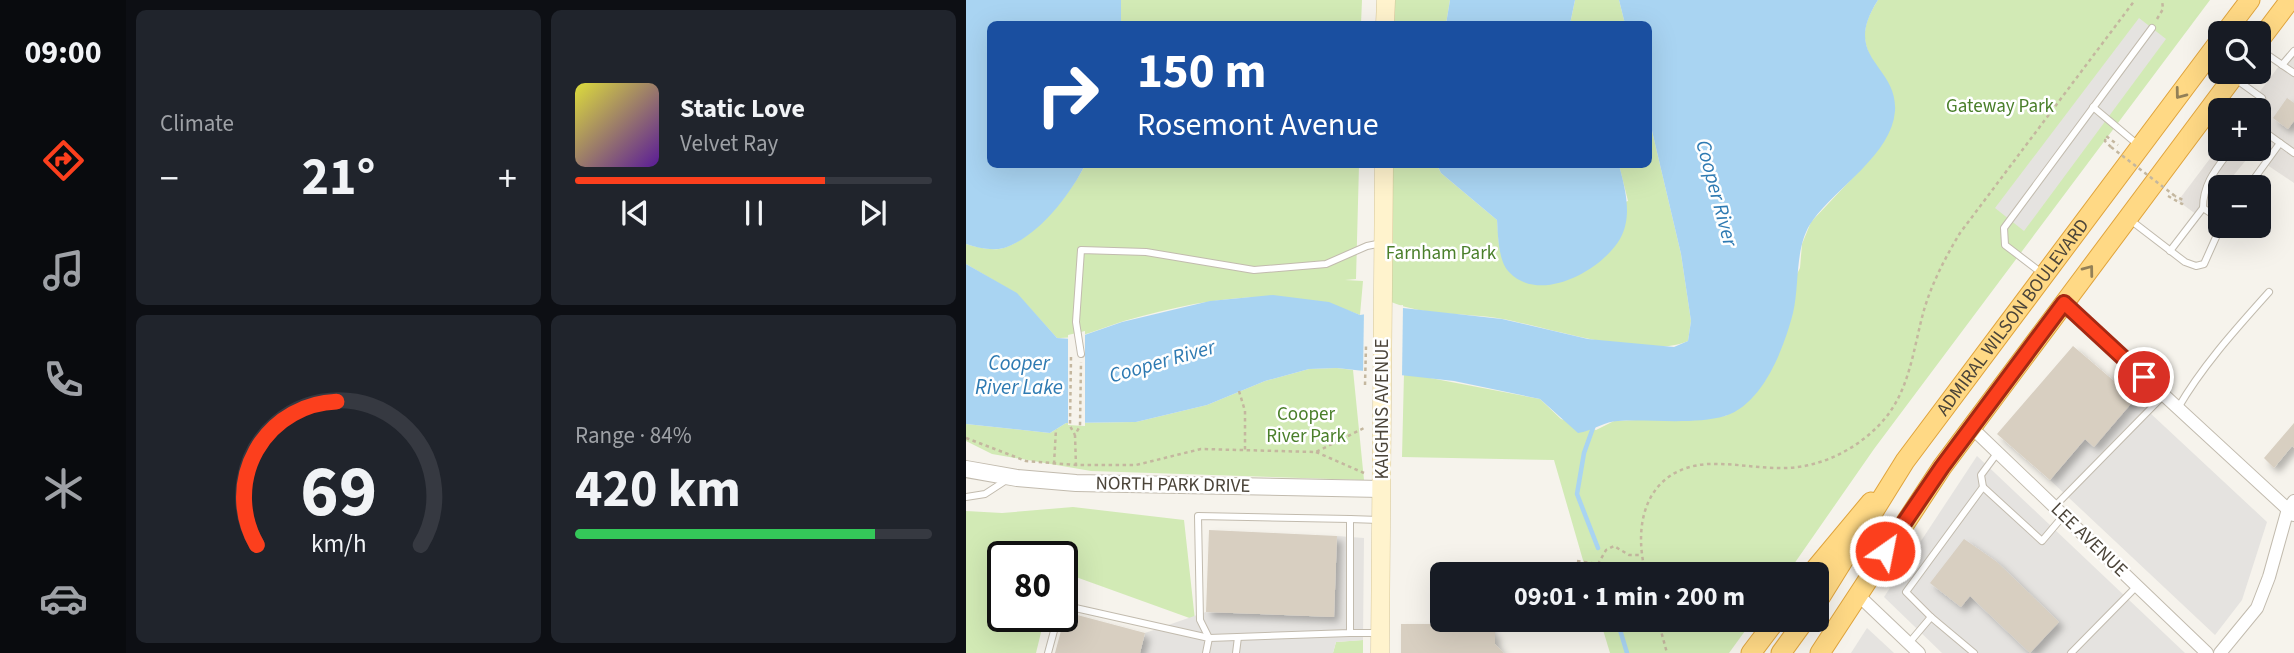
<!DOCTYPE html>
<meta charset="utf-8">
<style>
:root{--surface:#171b24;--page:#20242c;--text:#f1f3f6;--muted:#9ea1a6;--line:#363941;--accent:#fc3f1d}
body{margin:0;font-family:"Source Sans 3",sans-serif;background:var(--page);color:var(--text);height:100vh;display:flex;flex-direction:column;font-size:26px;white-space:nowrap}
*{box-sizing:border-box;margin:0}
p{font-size:23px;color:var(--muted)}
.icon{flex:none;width:38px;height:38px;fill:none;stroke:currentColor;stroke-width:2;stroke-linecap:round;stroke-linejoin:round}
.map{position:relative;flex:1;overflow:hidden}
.panel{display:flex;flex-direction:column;gap:10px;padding:10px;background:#0d0f14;width:840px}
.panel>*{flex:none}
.banner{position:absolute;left:21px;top:21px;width:665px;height:147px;border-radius:10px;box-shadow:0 7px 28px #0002;background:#1a4fa0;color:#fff;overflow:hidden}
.fabs{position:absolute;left:1242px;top:21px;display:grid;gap:14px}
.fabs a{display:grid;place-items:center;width:63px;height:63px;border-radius:10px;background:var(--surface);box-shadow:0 7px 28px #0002;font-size:35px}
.speed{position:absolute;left:21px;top:541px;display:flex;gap:14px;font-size:35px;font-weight:700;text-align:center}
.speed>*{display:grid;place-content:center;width:91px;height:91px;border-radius:50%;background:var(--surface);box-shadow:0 7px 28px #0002;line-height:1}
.speed .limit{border:4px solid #111;border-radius:10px;background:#fff;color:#111}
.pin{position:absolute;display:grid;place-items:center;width:60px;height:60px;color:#fff;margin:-30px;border:4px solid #fff;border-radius:50%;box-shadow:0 2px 7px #0007}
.me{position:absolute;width:77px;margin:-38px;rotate:33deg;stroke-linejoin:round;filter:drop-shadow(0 0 5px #0008)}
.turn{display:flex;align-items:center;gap:24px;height:147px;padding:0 35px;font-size:32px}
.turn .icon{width:91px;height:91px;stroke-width:2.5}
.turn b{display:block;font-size:49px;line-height:60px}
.big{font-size:52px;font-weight:700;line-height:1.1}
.panel .tile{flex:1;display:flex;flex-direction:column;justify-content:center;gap:10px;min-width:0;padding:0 24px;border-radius:10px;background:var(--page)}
.panel .dial{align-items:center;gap:0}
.dial svg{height:182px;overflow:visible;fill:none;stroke:var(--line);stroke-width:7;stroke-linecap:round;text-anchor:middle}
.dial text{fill:var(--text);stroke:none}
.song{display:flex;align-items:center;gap:21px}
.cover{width:84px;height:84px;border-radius:10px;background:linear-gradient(135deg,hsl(60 70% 55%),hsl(270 70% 35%))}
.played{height:7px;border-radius:4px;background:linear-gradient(90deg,var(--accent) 70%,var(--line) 70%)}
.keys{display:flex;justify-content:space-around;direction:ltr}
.heat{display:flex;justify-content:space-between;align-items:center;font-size:38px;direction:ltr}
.charge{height:10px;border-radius:5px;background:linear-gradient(90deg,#34c759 84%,var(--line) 0)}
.panel .tiles{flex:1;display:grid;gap:10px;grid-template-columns:repeat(2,1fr)}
.trip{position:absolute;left:464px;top:562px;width:399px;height:70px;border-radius:10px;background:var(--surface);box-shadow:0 7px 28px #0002;font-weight:700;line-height:70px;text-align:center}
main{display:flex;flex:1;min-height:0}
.tabs{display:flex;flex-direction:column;width:126px;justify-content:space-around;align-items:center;background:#090b0e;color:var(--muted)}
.tabs .icon{width:49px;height:49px}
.tabs .selected{color:var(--accent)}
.tabs b{font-size:32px;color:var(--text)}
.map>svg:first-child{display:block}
</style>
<main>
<nav class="tabs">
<b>09:00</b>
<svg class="icon selected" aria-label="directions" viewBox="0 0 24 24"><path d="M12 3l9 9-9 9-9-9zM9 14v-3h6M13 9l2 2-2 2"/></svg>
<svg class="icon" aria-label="music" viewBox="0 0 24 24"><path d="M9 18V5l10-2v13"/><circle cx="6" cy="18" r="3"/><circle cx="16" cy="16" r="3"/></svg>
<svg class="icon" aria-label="phone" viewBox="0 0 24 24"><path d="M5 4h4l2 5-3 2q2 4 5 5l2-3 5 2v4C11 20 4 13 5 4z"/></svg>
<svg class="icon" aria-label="climate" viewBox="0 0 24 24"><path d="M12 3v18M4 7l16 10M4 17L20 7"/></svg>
<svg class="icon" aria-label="car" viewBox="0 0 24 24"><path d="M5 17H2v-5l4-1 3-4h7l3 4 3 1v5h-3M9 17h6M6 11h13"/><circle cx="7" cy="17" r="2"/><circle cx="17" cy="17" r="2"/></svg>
</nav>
<section class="panel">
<div class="tiles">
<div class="tile"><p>Climate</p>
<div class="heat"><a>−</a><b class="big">21°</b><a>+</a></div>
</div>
<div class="tile">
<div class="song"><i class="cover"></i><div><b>Static Love</b><p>Velvet Ray</p></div></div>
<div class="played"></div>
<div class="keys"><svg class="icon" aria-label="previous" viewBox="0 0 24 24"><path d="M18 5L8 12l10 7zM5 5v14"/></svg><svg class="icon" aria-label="pause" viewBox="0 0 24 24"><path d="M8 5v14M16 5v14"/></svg><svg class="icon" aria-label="next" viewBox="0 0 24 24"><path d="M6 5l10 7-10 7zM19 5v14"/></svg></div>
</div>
<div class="tile dial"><svg viewBox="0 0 100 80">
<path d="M14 69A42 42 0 1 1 86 69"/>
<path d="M14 69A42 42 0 0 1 49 6" stroke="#fc3f1d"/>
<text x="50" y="56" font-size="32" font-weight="700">69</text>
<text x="50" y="72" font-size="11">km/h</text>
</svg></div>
<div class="tile"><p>Range · 84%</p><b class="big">420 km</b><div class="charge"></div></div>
</div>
</section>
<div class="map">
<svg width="1328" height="653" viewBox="0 0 1328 653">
<defs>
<filter id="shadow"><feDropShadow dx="5" dy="5" stdDeviation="3.5" flood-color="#0004"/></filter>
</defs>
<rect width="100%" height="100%" fill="#f6f3ec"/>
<polygon fill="#e6e2dd" points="1328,46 1328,183 1285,154 1258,187 1255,187 1255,192 1234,217 1212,201 1255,144 1255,149 1293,149 1293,110 1280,110"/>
<g fill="#d2eab5">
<polygon points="155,0 396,0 395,24 155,24"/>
<polygon points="420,0 484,0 480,24 419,24"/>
<polygon points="609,0 653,0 659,24 604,24"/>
<path d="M 912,0 L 1244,0 L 908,449 L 821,574 L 621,574 L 588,460 L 436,457 L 438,373 L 574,399 L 595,419 L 630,430 L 648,421 L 760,416 L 834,268 L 836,244 L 845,222 L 894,170 L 923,85 C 900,52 888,37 912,0 Z"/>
<path d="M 683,118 L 715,254 L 725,321 L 722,341 C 679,360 584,328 537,319 C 497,312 454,317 416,298 L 418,165 L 471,165 L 475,173 L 531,220 L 533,245 L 662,201 L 653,165 L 682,164 Z"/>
<path d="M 119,165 L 393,165 L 390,279 L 379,280 L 397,281 L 394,315 C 317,283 236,299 158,321 C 135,328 115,339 91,338 L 51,294 L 0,264 L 0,244 C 10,247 22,250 33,249 C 64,244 106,192 119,165 Z"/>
<polygon points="371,368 387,370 398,480 125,471 26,454 0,441 0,424 84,433 100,423 170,422 241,405 299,381 343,369"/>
<polygon points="107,507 218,520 229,620 96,572 96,556 37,556 37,616 79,616 70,653 0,653 0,511 36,513"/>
<polygon points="634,620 787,620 763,653 644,653"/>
<polygon points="397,640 397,653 367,653 370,642"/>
</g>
<g fill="#e5e3e0">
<polygon points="1173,18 1200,39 1058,231 1029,208"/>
<polygon points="1169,399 1301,522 1276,600 1249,635 1084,480 1119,439 1127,446"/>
<polygon points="1011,456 1219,653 976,653 918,597"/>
<polygon points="371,536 398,538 397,640 370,642 367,653 174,653 179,633 240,612 368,617"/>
<polygon points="901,628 928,653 885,653"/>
</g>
<g fill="#a9d4f2">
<path d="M 0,0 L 155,0 L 155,24 L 24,24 L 24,164 L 119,165 C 104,195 72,237 38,248 C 26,251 12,248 0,244 Z"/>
<polygon points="484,0 609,0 604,24 480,24"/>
<path d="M 653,0 L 912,0 C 874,59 932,64 929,111 C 926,154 870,188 847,220 C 828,245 834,284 827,313 C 818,348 797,404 759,416 C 728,425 684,419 652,421 C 640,421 626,431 612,433 L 574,399 L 488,381 L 371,368 L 343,369 L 299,381 L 241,405 L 170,422 L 100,423 L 84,433 L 0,424 L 0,264 L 51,293 L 91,338 L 107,339 L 156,322 L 244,301 L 307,295 L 363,302 L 394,315 L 437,308 L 536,319 L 622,339 L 708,347 L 722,341 L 725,321 L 715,254 L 683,118 L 682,24 L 659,24 Z"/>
<path d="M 471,165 L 653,165 C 659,188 667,216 654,239 C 636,270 574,305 543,272 C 532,261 532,234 531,220 L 475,173 Z"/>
</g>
<g fill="#f6f3ec">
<polygon points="437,305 436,377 397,374 398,311"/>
<polygon points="119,331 119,426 102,425 102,335"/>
</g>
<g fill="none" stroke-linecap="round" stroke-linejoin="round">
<g stroke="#a9d4f2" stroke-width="4.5">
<polyline points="628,425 618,453 611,494 632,548"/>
<polyline points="651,620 661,653"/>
</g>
</g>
<g fill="#d8cfc1" filter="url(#shadow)">
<polygon points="1321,98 1328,103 1328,121 1322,129 1307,118"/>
<polygon points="1107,346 1169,399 1128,447 1119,439 1084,480 1031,434"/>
<polygon points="1328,423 1328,448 1326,446 1308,468 1298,458"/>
<polygon points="243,530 371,536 368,617 240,612"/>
<polygon points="998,539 1031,562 1093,622 1064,653 1004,596 995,607 964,583"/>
<polygon points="100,612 179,633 174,653 89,653"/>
<polygon points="435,624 524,624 524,632 529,632 529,644 538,653 435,653"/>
</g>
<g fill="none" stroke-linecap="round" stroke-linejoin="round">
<defs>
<g id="service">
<polyline points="1293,49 1328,73"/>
<polyline points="1316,65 1328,51"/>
<polyline points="1268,78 1296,98 1299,110 1294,121 1296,130 1328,153"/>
<polyline points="1127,107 1171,144"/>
<polyline points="1282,187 1314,143"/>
<polyline points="1163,219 1219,262 1230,266 1238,264 1255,226"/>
<path d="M 1255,220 L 1237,208 C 1237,183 1251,168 1265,149"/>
<polyline points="1204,251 1237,208"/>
<polyline points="1077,274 1039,245 1038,228 1186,28"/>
<polyline points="115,354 110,322 115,250 180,252 288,270 360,264 401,246 416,243"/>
<path d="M 1212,408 C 1237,365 1270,329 1303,292"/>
<polyline points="1017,487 1015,475 1032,452"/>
<polyline points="0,497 19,494 42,479"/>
<polyline points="1089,506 1198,395"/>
<polygon points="232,516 384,519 384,633 243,638 234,620"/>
<polyline points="384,519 413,520"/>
<polyline points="96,605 243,638 240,653"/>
<polyline points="965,617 1008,653"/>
<polyline points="384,633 414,633"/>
<polyline points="943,643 965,617 940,592 1017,487 1076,541 1098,515"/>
<polyline points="82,653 92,616"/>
<polyline points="270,653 272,637"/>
<polyline points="1105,653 1171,586"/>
</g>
<g id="minor">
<polyline points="1098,303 1328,515"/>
<polyline points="1005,427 1241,653"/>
<polyline points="891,594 953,653"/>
<polyline points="1254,653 1291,608 1303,577 1322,509 1328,501"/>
</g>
<polyline id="tertiary" points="0,469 51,478 110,483 415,489"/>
<g id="secondary">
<polyline points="419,24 420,0"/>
<polyline points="414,653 418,164"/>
</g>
<g id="trunk">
<polyline points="1259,33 1284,0"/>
<polyline points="1293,41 1324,0"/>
<polyline points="845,574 905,502"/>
<path id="s1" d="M 850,604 L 939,461 L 1255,39"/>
<polyline points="785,653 810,620"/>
<polyline points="815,653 839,620"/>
<polyline points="854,653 976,467 1271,72"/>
</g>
</defs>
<use href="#service" stroke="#c2bbae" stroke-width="8"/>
<use href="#minor" stroke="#c2bbae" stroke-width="14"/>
<use href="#tertiary" stroke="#c2bbae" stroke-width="18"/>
<use href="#secondary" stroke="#d6c79b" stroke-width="19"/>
<use href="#trunk" stroke="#e0a43c" stroke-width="21"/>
<g stroke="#c4b79f" stroke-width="2.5" stroke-dasharray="3.5 3.5" stroke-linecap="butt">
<polyline points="1191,19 1197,9 1196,0"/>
<polyline points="1145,147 1139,141 1140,136 1152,145"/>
<polyline points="1202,196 1216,204 1217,200 1209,196"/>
<polyline points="105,357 104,426 109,435"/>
<polyline points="399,385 400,346"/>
<polyline points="273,391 279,411 279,450"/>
<polyline points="0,438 60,461 110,465 170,465 235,449 350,452 398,428"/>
<polyline points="350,452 398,473"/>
<polyline points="88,464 90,429"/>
<polyline points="110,466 109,435 114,426 115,362"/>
<polyline points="611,561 632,564 640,550 648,546 663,555 675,555"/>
<path d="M 680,574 C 666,524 680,468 742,464 C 769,463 795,469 822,468 C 857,466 891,449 915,423 C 944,392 947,349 958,310 C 966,283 979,258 994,233 L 1169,0"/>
<polyline points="692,620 701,653"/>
</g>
<use href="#service" stroke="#fff" stroke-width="6"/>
<use href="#minor" stroke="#fff" stroke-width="12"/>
<use href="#tertiary" stroke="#fff" stroke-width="16"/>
<use href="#secondary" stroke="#fff3cd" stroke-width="18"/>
<use href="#trunk" stroke="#ffd985" stroke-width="19"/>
<polyline stroke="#c4b79f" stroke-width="2.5" stroke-dasharray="3.5 3.5" stroke-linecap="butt" points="1145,147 1209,196"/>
</g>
<defs><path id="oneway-chevron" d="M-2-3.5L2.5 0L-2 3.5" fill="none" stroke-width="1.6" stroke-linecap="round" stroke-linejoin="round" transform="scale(1.75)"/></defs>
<g stroke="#938057">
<use href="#oneway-chevron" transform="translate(1214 94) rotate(127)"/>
<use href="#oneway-chevron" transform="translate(1123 270) rotate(-53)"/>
</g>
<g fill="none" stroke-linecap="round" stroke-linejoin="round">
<defs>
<polyline id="route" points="919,551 976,467 1098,303 1178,377"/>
</defs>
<use href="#route" stroke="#a42913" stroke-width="18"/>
<use href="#route" stroke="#fc3f1d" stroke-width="12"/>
</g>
<g text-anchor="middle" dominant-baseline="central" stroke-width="5" stroke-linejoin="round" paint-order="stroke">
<g font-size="19" fill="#4a7f2a" stroke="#fff">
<text x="1034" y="106">Gateway Park</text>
<text x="475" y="253">Farnham Park</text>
<text x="340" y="414">Cooper<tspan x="340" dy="22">River Park</tspan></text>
</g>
<g font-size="19" fill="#4b4439" stroke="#fff">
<text stroke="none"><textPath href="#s1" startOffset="348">ADMIRAL WILSON BOULEVARD</textPath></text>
<text transform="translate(416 409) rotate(-90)">KAIGHNS AVENUE</text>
<text transform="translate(207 485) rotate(1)">NORTH PARK DRIVE</text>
<text transform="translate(1123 540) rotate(44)">LEE AVENUE</text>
</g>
<g font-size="21" font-style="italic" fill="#2e7ab2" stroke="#fff">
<text transform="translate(751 193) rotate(75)">Cooper River</text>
<text transform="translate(196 361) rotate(-16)">Cooper River</text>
<text x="53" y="363">Cooper<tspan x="53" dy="24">River Lake</tspan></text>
</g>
</g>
</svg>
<div class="fabs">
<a><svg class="icon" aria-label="search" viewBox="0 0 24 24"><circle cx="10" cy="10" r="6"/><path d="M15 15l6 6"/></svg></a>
<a>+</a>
<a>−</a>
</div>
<div class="speed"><div class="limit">80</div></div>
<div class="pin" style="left:1178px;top:377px;background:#d93025"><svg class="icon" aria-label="arrive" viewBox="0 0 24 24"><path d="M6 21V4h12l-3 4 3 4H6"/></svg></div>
<svg class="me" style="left:919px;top:551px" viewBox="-20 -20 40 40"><circle r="17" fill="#fc3f1d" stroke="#fff" stroke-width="3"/><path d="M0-11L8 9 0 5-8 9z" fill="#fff"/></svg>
<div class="trip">09:01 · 1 min · 200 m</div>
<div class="banner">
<div class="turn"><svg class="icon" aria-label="right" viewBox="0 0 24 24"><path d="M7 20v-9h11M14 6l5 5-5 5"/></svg><div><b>150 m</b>Rosemont Avenue</div></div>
</div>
</div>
</main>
